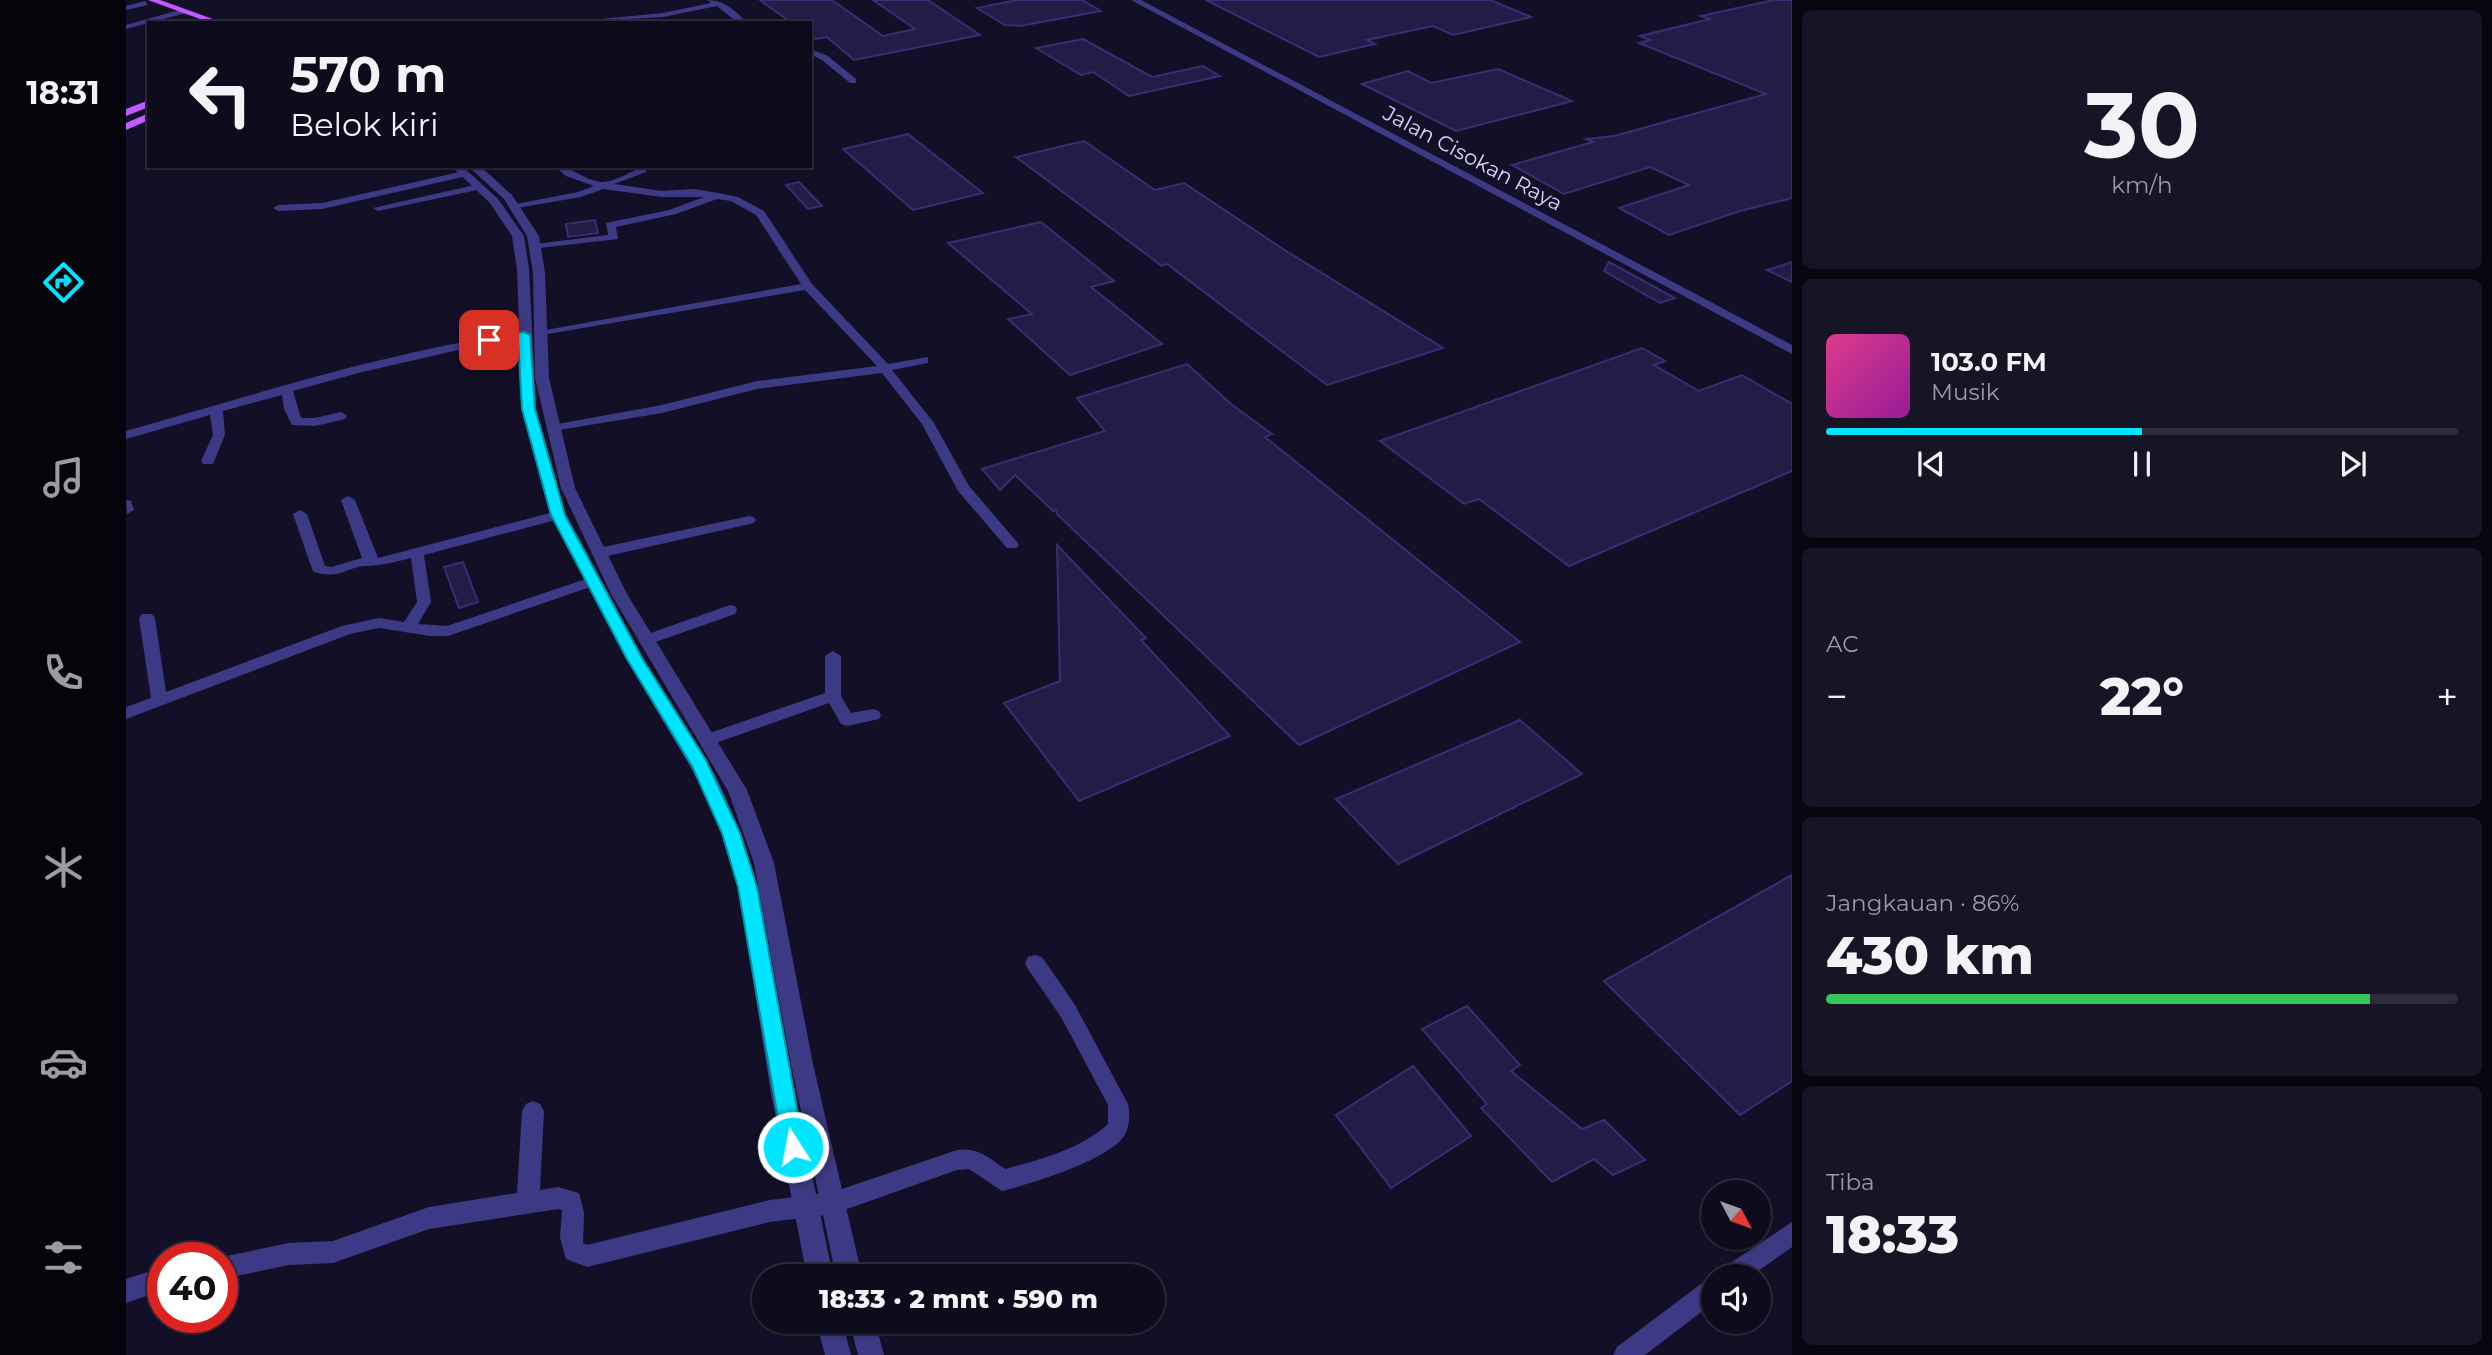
<!DOCTYPE html>
<html lang="id">
<meta charset="utf-8">
<style>
:root{--surface:#0e0b1c;--page:#171425;--text:#f1f3f6;--muted:#9b9ba3;--line:#2e2b3b;--accent:#00e5ff}
body{margin:0;font-family:Montserrat,sans-serif;background:var(--page);color:var(--text);height:100vh;display:flex;flex-direction:column;font-size:26px;white-space:nowrap}
*{box-sizing:border-box;margin:0}
p{font-size:23px;color:var(--muted)}
.icon{flex:none;width:38px;height:38px;fill:none;stroke:currentColor;stroke-width:2;stroke-linecap:round;stroke-linejoin:round}
.map{position:relative;flex:1;overflow:hidden}
.panel{display:flex;flex-direction:column;gap:10px;padding:10px;background:#08060f;width:700px}
.panel>*{flex:none}
.top-card{position:absolute;left:21px;top:21px;width:665px;height:147px;border-radius:0px;box-shadow:0 2px 5px #0004,0 0 0 2px var(--line);background:#0e0b1c;color:var(--text);overflow:hidden}
.needle{width:46px;rotate:131deg}
.tools{position:absolute;left:1575px;top:1180px;display:grid;gap:14px}
.tools a{display:grid;place-items:center;width:70px;height:70px;border-radius:50%;background:var(--surface);box-shadow:0 2px 5px #0004,0 0 0 2px var(--line);font-size:35px}
.speed{position:absolute;left:21px;top:1242px;display:flex;gap:14px;font-size:35px;font-weight:700;text-align:center}
.speed>*{display:grid;place-content:center;width:91px;height:91px;border-radius:50%;background:var(--surface);box-shadow:0 2px 5px #0004,0 0 0 2px var(--line);line-height:1}
.speed .limit{border:10px solid #d22;background:#fff;color:#111}
.pin{position:absolute;display:grid;place-items:center;width:60px;height:60px;color:#fff;margin:-30px;border-radius:14px;box-shadow:0 4px 10px #0006}
.me{position:absolute;width:77px;margin:-38px;rotate:349deg;stroke-linejoin:round;filter:drop-shadow(0 0 5px #0008)}
.turn{display:flex;align-items:center;gap:24px;height:147px;padding:0 28px;font-size:32px}
.turn .icon{width:91px;height:91px;stroke-width:2.5}
.turn b{display:block;font-size:49px;line-height:60px}
.big{font-size:52px;font-weight:800;line-height:1.1}
.panel .tile{flex:1;display:flex;flex-direction:column;justify-content:center;gap:10px;min-width:0;padding:0 24px;border-radius:10px;background:var(--page)}
.panel .dial{align-items:center;gap:0}
.dial b{font-size:91px;line-height:1}
.song{display:flex;align-items:center;gap:21px}
.cover{width:84px;height:84px;border-radius:10px;background:linear-gradient(135deg,hsl(330 70% 55%),hsl(300 70% 35%))}
.played{height:7px;border-radius:4px;background:linear-gradient(90deg,var(--accent) 50%,var(--line) 50%)}
.keys{display:flex;justify-content:space-around;direction:ltr}
.heat{display:flex;justify-content:space-between;align-items:center;font-size:38px;direction:ltr}
.charge{height:10px;border-radius:5px;background:linear-gradient(90deg,#34c759 86%,var(--line) 0)}
.trip{position:absolute;left:626px;top:1264px;width:413px;height:70px;border-radius:35px;background:var(--surface);box-shadow:0 2px 5px #0004,0 0 0 2px var(--line);font-weight:800;line-height:70px;text-align:center}
main{display:flex;flex:1;min-height:0}
.menu{display:flex;flex-direction:column;width:126px;justify-content:space-around;align-items:center;background:#06040b;color:var(--muted)}
.menu .icon{width:49px;height:49px}
.menu .on{color:var(--accent)}
.menu b{font-size:32px;color:var(--text)}
.map>svg:first-child{display:block}
</style>
<main>
<nav class="menu">
<b>18:31</b>
<svg class="icon on" aria-label="directions" viewBox="0 0 24 24"><path d="M12 3l9 9-9 9-9-9zM9 14v-3h6M13 9l2 2-2 2"/></svg>
<svg class="icon" aria-label="music" viewBox="0 0 24 24"><path d="M9 18V5l10-2v13"/><circle cx="6" cy="18" r="3"/><circle cx="16" cy="16" r="3"/></svg>
<svg class="icon" aria-label="phone" viewBox="0 0 24 24"><path d="M5 4h4l2 5-3 2q2 4 5 5l2-3 5 2v4C11 20 4 13 5 4z"/></svg>
<svg class="icon" aria-label="climate" viewBox="0 0 24 24"><path d="M12 3v18M4 7l16 10M4 17L20 7"/></svg>
<svg class="icon" aria-label="car" viewBox="0 0 24 24"><path d="M5 17H2v-5l4-1 3-4h7l3 4 3 1v5h-3M9 17h6M6 11h13"/><circle cx="7" cy="17" r="2"/><circle cx="17" cy="17" r="2"/></svg>
<svg class="icon" aria-label="filters" viewBox="0 0 24 24"><path d="M4 7h16M4 17h16"/><circle cx="9" cy="7" r="2"/><circle cx="15" cy="17" r="2"/></svg>
</nav>
<div class="map">
<svg width="1666" height="1355" viewBox="0 0 1666 1355">
<rect width="100%" height="100%" fill="#130f26"/>
<g fill="#241b47" stroke="#3b2d73" stroke-width="2">
<polygon points="634,0 706,0 757,36 789,29 747,0 802,0 854,35 728,60 701,37 690,39 684,35 684,23 666,23"/>
<polygon points="891,0 956,0 975,11 894,26 879,25 851,8"/>
<polygon points="1080,0 1364,0 1405,17 1327,35 1307,26 1241,40 1249,44 1193,57"/>
<polygon points="1648,0 1666,0 1666,198 1614,211 1543,235 1493,208 1563,185 1524,167 1438,194 1386,165 1467,142 1460,139 1488,136 1640,94 1513,43 1524,40 1514,36 1584,19 1575,16"/>
<polygon points="957,39 1026,77 1077,66 1094,76 1003,96 967,72 955,75 910,48"/>
<polygon points="1372,69 1446,101 1330,131 1236,84 1282,71 1305,83"/>
<polygon points="782,134 857,193 787,210 717,149"/>
<polygon points="958,141 1029,190 1058,183 1157,249 1317,348 1201,385 1041,264 1036,266 890,157"/>
<polygon points="673,182 696,206 682,209 660,185"/>
<polygon points="469,220 472,233 442,237 440,224"/>
<polygon points="915,222 988,281 965,287 1036,344 944,375 882,319 906,314 822,243"/>
<polygon points="1483,262 1549,298 1534,303 1478,271"/>
<polygon points="1666,262 1666,282 1641,270"/>
<polygon points="1516,348 1539,361 1528,365 1573,391 1616,375 1666,404 1666,471 1443,566 1353,499 1338,504 1254,441"/>
<polygon points="1061,364 1105,404 1146,434 1139,437 1394,642 1173,745 931,514 930,510 927,511 889,475 874,490 856,469 979,431 951,398"/>
<polygon points="931,545 1020,638 1015,640 1104,736 953,801 878,703 934,681"/>
<polygon points="337,562 352,602 333,608 318,567"/>
<polygon points="1394,720 1456,774 1272,864 1210,799"/>
<polygon points="1666,875 1666,1081 1614,1115 1478,981"/>
<polygon points="1341,1006 1394,1065 1385,1071 1456,1129 1478,1120 1519,1160 1487,1175 1468,1159 1426,1182 1355,1108 1361,1104 1296,1029"/>
<polygon points="1287,1066 1345,1136 1265,1188 1210,1115"/>
</g>
<g fill="none" stroke-linecap="round" stroke-linejoin="round">
<g fill="#3d3a85" fill-rule="evenodd">
<path d="M 581,0 C 598,0 610,11 621,23 L 612,23 L 591,6 L 537,17 L 433,23 L 537,13 L 585,3 Z"/>
<polygon points="1005,0 1015,0 1666,345 1666,354"/>
<polygon points="19,1 22,5 0,10 0,6"/>
<polygon points="57,9 60,13 0,29 0,25"/>
<polygon points="684,49 702,56 730,79 730,83 724,83 696,60 684,54"/>
<path d="M 428,166 C 445,166 458,180 475,182 C 487,183 505,171 517,167 L 520,168 L 520,172 L 488,184 L 536,191 L 568,189 L 592,193 L 612,197 L 638,211 L 686,284 L 762,364 L 802,357 L 802,363 L 766,370 L 808,423 L 843,486 L 891,542 L 893,545 L 891,548 L 881,548 L 832,491 L 796,424 L 756,373 L 631,389 L 536,413 L 421,432 L 421,426 L 426,425 L 536,405 L 631,381 L 751,366 L 679,290 L 410,336 L 410,332 L 414,331 L 675,284 L 630,215 L 605,201 L 591,199 L 550,214 L 490,227 L 492,239 L 405,249 L 404,247 L 409,244 L 482,235 L 480,223 L 543,210 L 578,197 L 536,197 L 477,189 L 455,197 L 385,209 L 385,205 L 452,192 L 468,186 L 440,176 Z"/>
<polygon points="338,171 343,174 341,176 196,209 152,211 147,208 152,205 196,203"/>
<polygon points="353,184 358,187 356,189 252,211 247,208"/>
<path d="M 398,332 L 404,335 L 402,337 L 363,343 L 232,373 L 167,391 L 175,418 L 189,418 L 215,412 L 221,416 L 219,419 L 189,426 L 166,425 L 158,409 L 156,395 L 97,411 L 99,435 L 87,464 L 77,464 L 75,461 L 87,435 L 84,415 L 0,439 L 0,431 C 131,394 262,351 398,332 Z"/>
<path d="M 222,496 L 229,500 L 252,558 L 432,511 L 439,515 L 437,518 L 298,555 L 305,602 L 292,624 L 321,626 L 460,579 L 470,579 L 472,582 L 470,585 L 322,636 L 304,636 L 253,628 L 224,634 L 0,719 L 0,707 L 25,698 L 13,618 L 16,614 L 26,614 L 29,618 L 40,692 L 216,626 L 253,618 L 278,622 L 291,602 L 285,558 C 270,562 256,565 242,566 C 219,566 218,580 188,572 L 186,569 L 167,514 L 174,510 L 181,514 L 199,566 L 205,567 L 236,558 L 215,500 Z"/>
<polygon points="0,500 5,501 8,510 1,514"/>
<polygon points="623,516 628,517 630,520 628,523 473,558 466,553 473,548"/>
<polygon points="604,605 609,606 611,610 609,614 521,645 513,640 516,636"/>
<polygon points="707,651 715,656 715,696 725,713 747,709 753,711 755,715 753,719 721,726 715,724 703,703 587,744 575,744 573,740 575,736 699,693 699,656"/>
<path d="M 909,955 L 916,957 L 949,1005 L 1002,1104 C 1004,1115 1004,1126 998,1136 C 983,1160 904,1184 876,1191 L 843,1169 L 831,1170 L 707,1214 L 644,1222 L 461,1267 L 440,1259 L 434,1238 L 436,1210 L 432,1209 L 303,1229 L 207,1263 L 163,1265 L 96,1279 L 96,1258 L 92,1258 L 96,1257 L 163,1243 L 207,1241 L 303,1207 L 391,1193 L 396,1111 L 400,1104 L 407,1101 L 414,1104 L 418,1111 L 414,1190 L 432,1187 L 453,1193 L 458,1213 L 457,1243 L 461,1245 L 644,1200 L 707,1192 L 831,1150 C 852,1147 862,1157 879,1169 C 913,1160 955,1149 982,1124 L 982,1105 L 935,1017 L 902,969 L 899,963 L 902,957 Z"/>
<polygon points="1666,1222 1666,1247 1625,1276 1594,1276 1597,1268"/>
<polygon points="37,1267 37,1290 0,1303 0,1279"/>
<polygon points="1587,1277 1587,1303 1519,1355 1487,1355 1491,1347 1579,1281"/>
</g>
<g fill="#3d3a85" fill-rule="evenodd">
<polygon points="325,166 336,166 372,199 398,236 403,269 410,409 440,515 517,658 590,776 615,833 632,887 669,1093 707,1276 681,1276 645,1093 612,887 595,833 574,783 500,659 424,515 396,409 391,269 386,236 364,203"/>
<polygon points="342,166 354,166 386,195 413,236 419,273 423,378 449,488 501,594 621,790 648,863 687,1064 736,1276 710,1276 665,1064 628,863 602,791 485,594 435,488 409,378 407,273 401,236 378,199"/>
<polygon points="690,1321 716,1321 725,1355 699,1355"/>
<polygon points="723,1321 749,1321 758,1355 732,1355"/>
</g>
<g fill="#c25bff" fill-rule="evenodd">
<polygon points="22,0 34,0 98,23 85,23"/>
<polygon points="23,100 23,107 0,116 0,109"/>
<polygon points="23,113 23,120 0,130 0,123"/>
</g>
</g>
<polygon fill="#00e5ff" stroke="#0095a6" stroke-width="2" points="398,332 404,335 409,409 439,515 516,658 580,760 614,833 631,887 678,1147 675,1155 667,1158 660,1155 657,1147 612,887 596,833 566,766 501,659 425,515 396,409 392,339 363,343 357,340 363,336"/>
<g text-anchor="middle" dominant-baseline="central" stroke-width="5" stroke-linejoin="round" paint-order="stroke">
<g font-size="21" fill="#d9d4ff" stroke="#130f26">
<text transform="translate(1347 158) rotate(28)">Jalan Cisokan Raya</text>
</g>
</g>
</svg>
<div class="tools">
<a><svg class="needle" viewBox="-14 -14 28 28"><path d="M0-13l5 13h-10z" fill="#e53935"/><path d="M0 13l5-13h-10z" fill="#9b9ba3"/></svg></a>
<a><svg class="icon" aria-label="sound" viewBox="0 0 24 24"><path d="M4 9h4l5-4v14l-5-4H4zM17 9q2 3 0 6"/></svg></a>
</div>
<div class="speed"><div class="limit">40</div></div>
<div class="pin" style="left:363px;top:340px;background:#d93025"><svg class="icon" aria-label="arrive" viewBox="0 0 24 24"><path d="M6 21V4h12l-3 4 3 4H6"/></svg></div>
<svg class="me" style="left:667px;top:1147px" viewBox="-20 -20 40 40"><circle r="17" fill="#00e5ff" stroke="#fff" stroke-width="3"/><path d="M0-11L8 9 0 5-8 9z" fill="#fff"/></svg>
<div class="trip">18:33 · 2 mnt · 590 m</div>
<div class="top-card">
<div class="turn"><svg class="icon" aria-label="left" viewBox="0 0 24 24"><path d="M17 20v-9H6M10 6l-5 5 5 5"/></svg><div><b>570 m</b>Belok kiri</div></div>
</div>
</div>
<section class="panel">
<div class="tile dial"><b>30</b><p>km/h</p></div>
<div class="tile">
<div class="song"><i class="cover"></i><div><b>103.0 FM</b><p>Musik</p></div></div>
<div class="played"></div>
<div class="keys"><svg class="icon" aria-label="previous" viewBox="0 0 24 24"><path d="M18 5L8 12l10 7zM5 5v14"/></svg><svg class="icon" aria-label="pause" viewBox="0 0 24 24"><path d="M8 5v14M16 5v14"/></svg><svg class="icon" aria-label="next" viewBox="0 0 24 24"><path d="M6 5l10 7-10 7zM19 5v14"/></svg></div>
</div>
<div class="tile"><p>AC</p>
<div class="heat"><a>−</a><b class="big">22°</b><a>+</a></div>
</div>
<div class="tile"><p>Jangkauan · 86%</p><b class="big">430 km</b><div class="charge"></div></div>
<div class="tile"><p>Tiba</p><b class="big">18:33</b></div>
</section>
</main>
